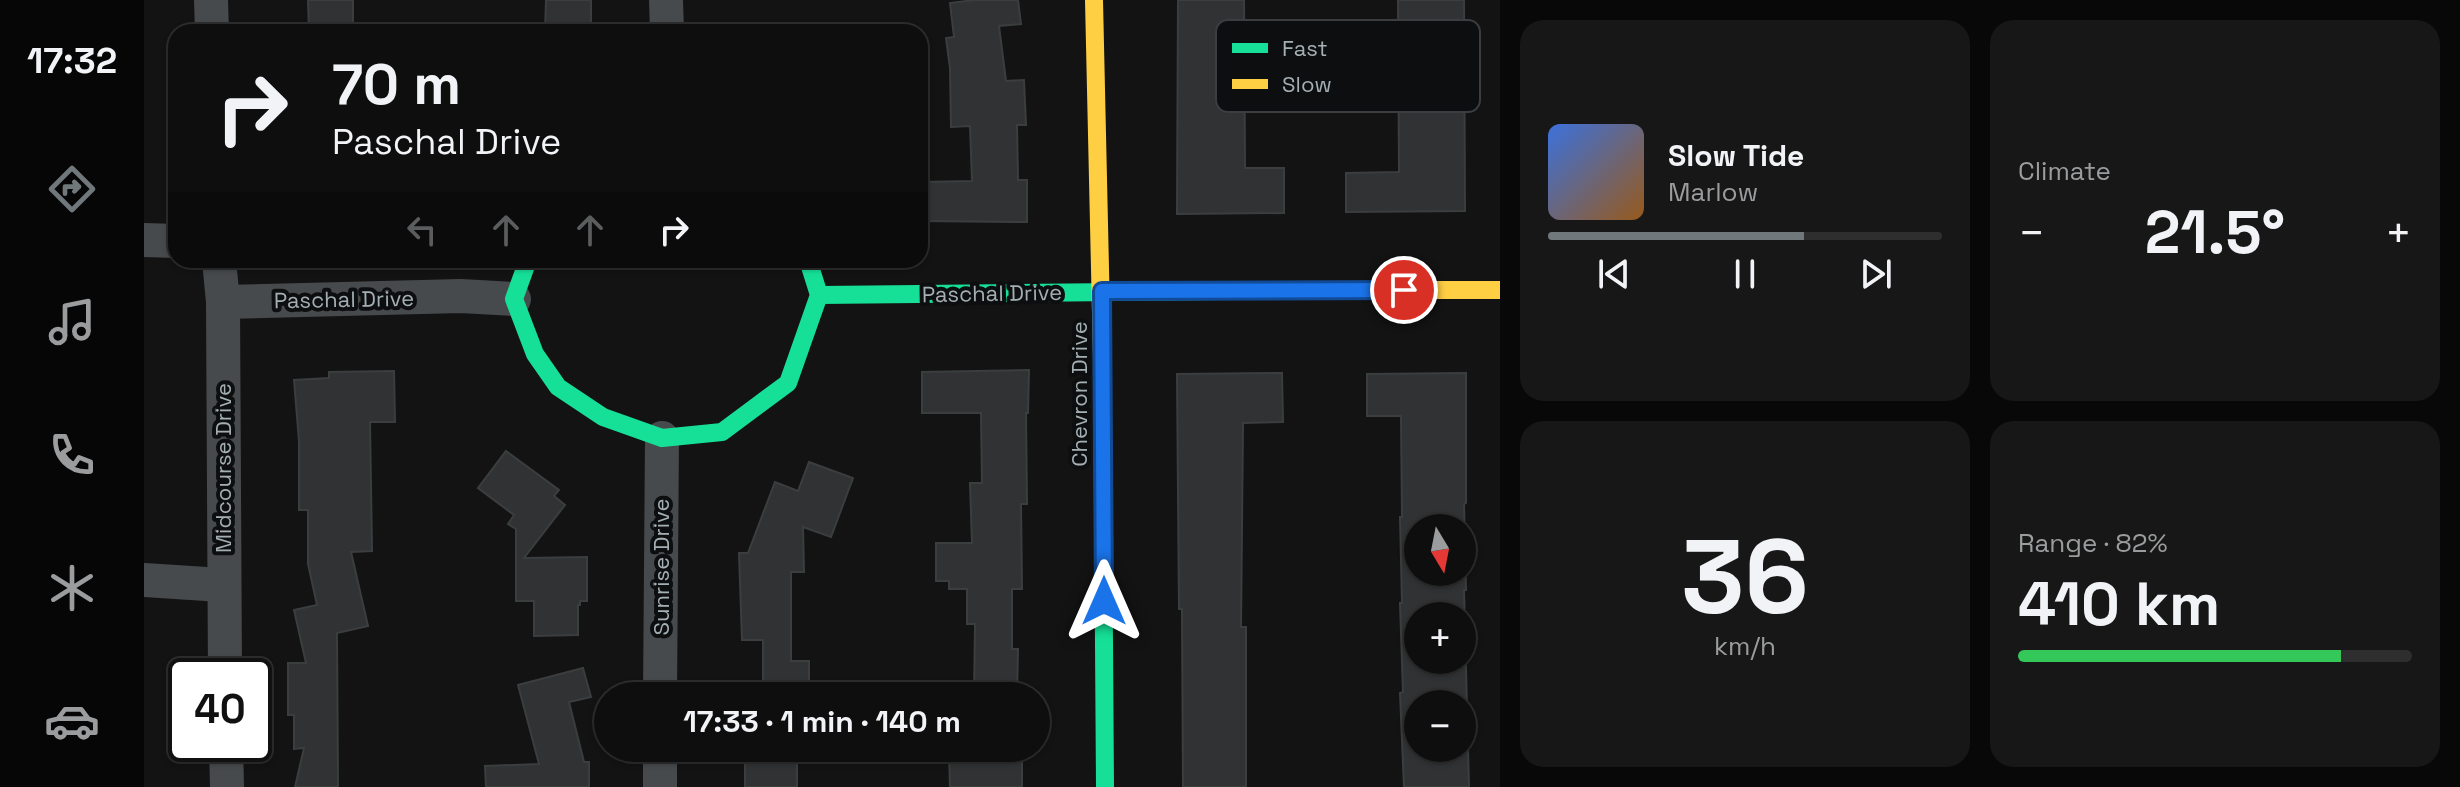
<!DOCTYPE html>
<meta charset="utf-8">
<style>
:root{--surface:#0e0e0e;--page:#171717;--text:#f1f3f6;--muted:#9b9c9e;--line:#2e2e2e;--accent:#71787c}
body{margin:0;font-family:"Space Grotesk",sans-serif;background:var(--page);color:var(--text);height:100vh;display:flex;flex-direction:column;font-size:30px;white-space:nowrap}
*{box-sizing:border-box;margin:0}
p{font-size:26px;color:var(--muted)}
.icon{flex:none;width:44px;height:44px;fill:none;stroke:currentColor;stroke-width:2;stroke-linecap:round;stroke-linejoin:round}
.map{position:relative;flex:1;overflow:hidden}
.drawer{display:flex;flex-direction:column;gap:20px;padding:20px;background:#080808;width:960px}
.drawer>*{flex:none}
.hud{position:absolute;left:24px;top:24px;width:760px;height:244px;border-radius:24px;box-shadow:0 2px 6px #0004,0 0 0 2px var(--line);background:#0e0e0e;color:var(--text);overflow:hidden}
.needle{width:52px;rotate:170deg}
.tools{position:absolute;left:1260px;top:514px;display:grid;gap:16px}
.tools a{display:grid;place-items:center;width:72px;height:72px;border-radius:50%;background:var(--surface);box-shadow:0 2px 6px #0004,0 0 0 2px var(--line);font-size:40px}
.speed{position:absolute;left:24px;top:658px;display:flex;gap:16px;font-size:40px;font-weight:700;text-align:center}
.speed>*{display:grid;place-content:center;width:104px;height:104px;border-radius:50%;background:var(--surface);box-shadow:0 2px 6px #0004,0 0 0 2px var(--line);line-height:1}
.speed .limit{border:4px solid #111;border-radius:12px;background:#fff;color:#111}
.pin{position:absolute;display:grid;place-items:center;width:68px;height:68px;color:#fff;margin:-34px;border:4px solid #fff;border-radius:50%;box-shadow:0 2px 8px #0007}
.me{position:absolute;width:88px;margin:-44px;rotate:0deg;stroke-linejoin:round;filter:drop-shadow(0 0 6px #0008)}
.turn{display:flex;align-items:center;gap:28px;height:168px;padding:0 32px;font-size:36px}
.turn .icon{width:104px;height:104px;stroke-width:2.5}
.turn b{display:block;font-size:56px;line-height:68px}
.lanes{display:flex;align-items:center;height:76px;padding:0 32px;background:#0003;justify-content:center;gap:40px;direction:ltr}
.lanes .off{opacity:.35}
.big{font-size:60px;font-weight:600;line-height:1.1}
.drawer .tile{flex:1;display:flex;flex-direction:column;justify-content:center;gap:12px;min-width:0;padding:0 28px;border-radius:24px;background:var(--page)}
.drawer .dial{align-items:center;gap:0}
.dial b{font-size:104px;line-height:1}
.song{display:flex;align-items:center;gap:24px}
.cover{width:96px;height:96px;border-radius:12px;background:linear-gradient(135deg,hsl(220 70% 55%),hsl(30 70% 35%))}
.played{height:8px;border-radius:4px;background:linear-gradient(90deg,var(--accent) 65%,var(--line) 65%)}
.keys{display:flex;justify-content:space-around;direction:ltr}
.heat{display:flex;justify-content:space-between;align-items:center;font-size:44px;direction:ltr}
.charge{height:12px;border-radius:6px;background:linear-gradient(90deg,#34c759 82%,var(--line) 0)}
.drawer .tiles{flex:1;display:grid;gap:20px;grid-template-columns:repeat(2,1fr)}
.trip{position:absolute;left:450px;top:682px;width:456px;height:80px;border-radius:40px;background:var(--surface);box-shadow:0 2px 6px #0004,0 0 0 2px var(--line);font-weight:600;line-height:80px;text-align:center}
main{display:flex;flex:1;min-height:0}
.tabs{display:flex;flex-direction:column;width:144px;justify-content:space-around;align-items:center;background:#060606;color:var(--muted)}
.tabs .icon{width:56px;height:56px}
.tabs .current{color:var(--accent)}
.tabs b{font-size:36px;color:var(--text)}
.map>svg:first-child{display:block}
</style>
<main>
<nav class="tabs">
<b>17:32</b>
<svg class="icon current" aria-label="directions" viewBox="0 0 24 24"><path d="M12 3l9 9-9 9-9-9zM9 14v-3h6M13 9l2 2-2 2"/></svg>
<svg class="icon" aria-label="music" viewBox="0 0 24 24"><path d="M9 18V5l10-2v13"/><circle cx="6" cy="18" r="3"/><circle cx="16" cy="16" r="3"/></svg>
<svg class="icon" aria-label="phone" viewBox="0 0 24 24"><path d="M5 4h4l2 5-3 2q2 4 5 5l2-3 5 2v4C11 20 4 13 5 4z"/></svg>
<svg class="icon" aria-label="climate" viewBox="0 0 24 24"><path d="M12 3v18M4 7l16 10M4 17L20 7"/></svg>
<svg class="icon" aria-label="car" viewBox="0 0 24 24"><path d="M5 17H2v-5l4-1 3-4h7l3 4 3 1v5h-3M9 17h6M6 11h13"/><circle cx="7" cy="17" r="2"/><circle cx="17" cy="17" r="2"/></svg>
</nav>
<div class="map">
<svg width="1356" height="787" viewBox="0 0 1356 787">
<rect width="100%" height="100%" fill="#131313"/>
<g fill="#303233" stroke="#3b3e3f" stroke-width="2" fill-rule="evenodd">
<polygon points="164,0 209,0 209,32 165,32"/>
<polygon points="402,0 447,0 447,32 401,32"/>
<polygon points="830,0 874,0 877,24 855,26 862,81 880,80 882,125 873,125 874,180 883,180 883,222 777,221 777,182 828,181 826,126 807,127 806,68 802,38 810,37 806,3"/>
<polygon points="1034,0 1100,0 1101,168 1140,168 1140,213 1033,214"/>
<polygon points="1254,0 1320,0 1321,211 1202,212 1202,173 1255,172"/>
<polygon points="885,370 884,413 882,413 883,504 877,504 878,589 868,589 868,649 874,649 873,696 830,696 831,624 823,624 823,589 805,589 805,581 792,581 792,543 828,543 826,483 838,483 837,413 778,413 778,372"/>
<polygon points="250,371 251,422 226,422 228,551 207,552 224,626 193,633 194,787 151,787 160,748 150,749 150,715 144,715 144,663 162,663 150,610 173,605 164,564 164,510 155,510 155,441 150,380 185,378 185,372"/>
<polygon points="1138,373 1139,422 1099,423 1097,627 1102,627 1102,787 1039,787 1038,609 1035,609 1033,374"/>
<path d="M 1322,373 L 1322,503 L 1320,504 L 1322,590 L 1320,590 L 1325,787 L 1260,787 L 1256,693 L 1259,692 L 1256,603 L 1258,603 L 1256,517 L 1258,517 L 1257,416 L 1223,416 L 1223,374 ZM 1274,528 L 1318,528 L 1318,572 L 1274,572 ZM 1274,616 L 1318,616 L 1318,660 L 1274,660 ZM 1274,704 L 1318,704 L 1318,748 L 1274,748 Z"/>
<polygon points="362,451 415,490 410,496 421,505 380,558 443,557 443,601 436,601 436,605 434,605 434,635 390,636 390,601 372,601 372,529 364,524 370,515 334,488"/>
<polygon points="665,462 709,478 687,537 659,527 660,572 647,572 647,661 665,661 665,696 619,696 619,640 598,640 595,553 604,553 631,482 654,491"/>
<polygon points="439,668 447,697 425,702 440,762 445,762 445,787 342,787 341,766 395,764 374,685"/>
<polygon points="805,752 878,752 878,787 806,787"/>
<rect x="601" y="758" width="52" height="29"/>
</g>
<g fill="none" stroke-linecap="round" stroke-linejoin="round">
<g stroke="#474a4c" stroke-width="34">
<polyline points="67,0 68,32"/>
<polyline points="522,0 523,32"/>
<polyline points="0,240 32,241"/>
<polyline points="75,260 79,302 81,676"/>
<polyline points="79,302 317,296 370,299"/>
<polyline points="0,580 78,585"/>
<polyline points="516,696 518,438"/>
<polyline points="82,744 83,787"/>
<polyline points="516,787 516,748"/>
</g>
<g stroke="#16e098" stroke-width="18">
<polyline points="384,260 370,299 391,354 414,387 459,417 518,438 578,432 644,383 675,295 664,260"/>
<polyline points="675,295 1168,290"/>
<polyline points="958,358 961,787"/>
</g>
<g stroke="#ffcf43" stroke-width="18">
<polyline points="950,0 958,358"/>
<polyline points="1168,290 1356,290"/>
</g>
</g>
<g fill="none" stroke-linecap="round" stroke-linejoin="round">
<defs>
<polyline id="route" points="960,601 958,291 1260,290"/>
</defs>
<use href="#route" stroke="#114b97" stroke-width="20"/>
<use href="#route" stroke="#1a73e8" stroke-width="14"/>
</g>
<g text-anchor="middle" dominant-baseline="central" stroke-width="8" stroke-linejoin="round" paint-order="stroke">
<g font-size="22" fill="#a4afb4" stroke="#0d0e0f">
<text transform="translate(848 293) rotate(-1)">Paschal Drive</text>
<text transform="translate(200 299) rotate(-1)">Paschal Drive</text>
<text transform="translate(935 394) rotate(-90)">Chevron Drive</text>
<text transform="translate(79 468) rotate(-90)">Midcourse Drive</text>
<text transform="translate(517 567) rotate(-90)">Sunrise Drive</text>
</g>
</g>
<rect x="1072" y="20" width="264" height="92" rx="12" fill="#0d0e0f" stroke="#3a3e41" stroke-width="2"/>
<rect x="1088" y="43" width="36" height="10" fill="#16e098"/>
<rect x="1088" y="79" width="36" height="10" fill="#ffcf43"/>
<g font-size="22" fill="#a4afb4">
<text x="1138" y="56">Fast</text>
<text x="1138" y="92">Slow</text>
</g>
</svg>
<div class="tools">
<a><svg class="needle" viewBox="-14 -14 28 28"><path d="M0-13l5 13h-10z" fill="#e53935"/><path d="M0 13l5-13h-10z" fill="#9b9c9e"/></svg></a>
<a>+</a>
<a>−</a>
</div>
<div class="speed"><div class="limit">40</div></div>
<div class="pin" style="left:1260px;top:290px;background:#d93025"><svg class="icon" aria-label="arrive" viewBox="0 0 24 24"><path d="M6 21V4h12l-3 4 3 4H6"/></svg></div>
<svg class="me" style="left:960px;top:601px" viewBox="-20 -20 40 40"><path d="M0-17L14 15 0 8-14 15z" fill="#1a73e8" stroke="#fff" stroke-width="4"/></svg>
<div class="trip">17:33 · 1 min · 140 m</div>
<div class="hud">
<div class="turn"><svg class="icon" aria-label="right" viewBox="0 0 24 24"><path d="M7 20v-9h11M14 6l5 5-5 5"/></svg><div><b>70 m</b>Paschal Drive</div></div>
<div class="lanes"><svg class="icon off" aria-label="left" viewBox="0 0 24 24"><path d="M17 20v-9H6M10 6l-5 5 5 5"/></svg><svg class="icon off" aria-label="ahead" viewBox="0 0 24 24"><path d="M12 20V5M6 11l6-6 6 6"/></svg><svg class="icon off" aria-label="ahead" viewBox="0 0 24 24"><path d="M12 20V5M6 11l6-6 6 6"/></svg><svg class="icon" aria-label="right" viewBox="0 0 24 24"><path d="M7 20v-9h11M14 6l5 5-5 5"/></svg></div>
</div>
</div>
<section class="drawer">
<div class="tiles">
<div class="tile">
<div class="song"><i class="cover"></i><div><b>Slow Tide</b><p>Marlow</p></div></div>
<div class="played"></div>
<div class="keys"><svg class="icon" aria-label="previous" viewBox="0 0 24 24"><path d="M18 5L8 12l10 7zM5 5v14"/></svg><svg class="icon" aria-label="pause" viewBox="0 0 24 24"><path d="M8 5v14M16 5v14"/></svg><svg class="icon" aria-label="next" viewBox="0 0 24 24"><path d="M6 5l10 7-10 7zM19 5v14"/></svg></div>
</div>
<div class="tile"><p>Climate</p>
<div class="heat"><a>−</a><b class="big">21.5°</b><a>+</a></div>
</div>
<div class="tile dial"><b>36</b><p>km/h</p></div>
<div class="tile"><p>Range · 82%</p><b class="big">410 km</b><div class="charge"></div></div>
</div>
</section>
</main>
